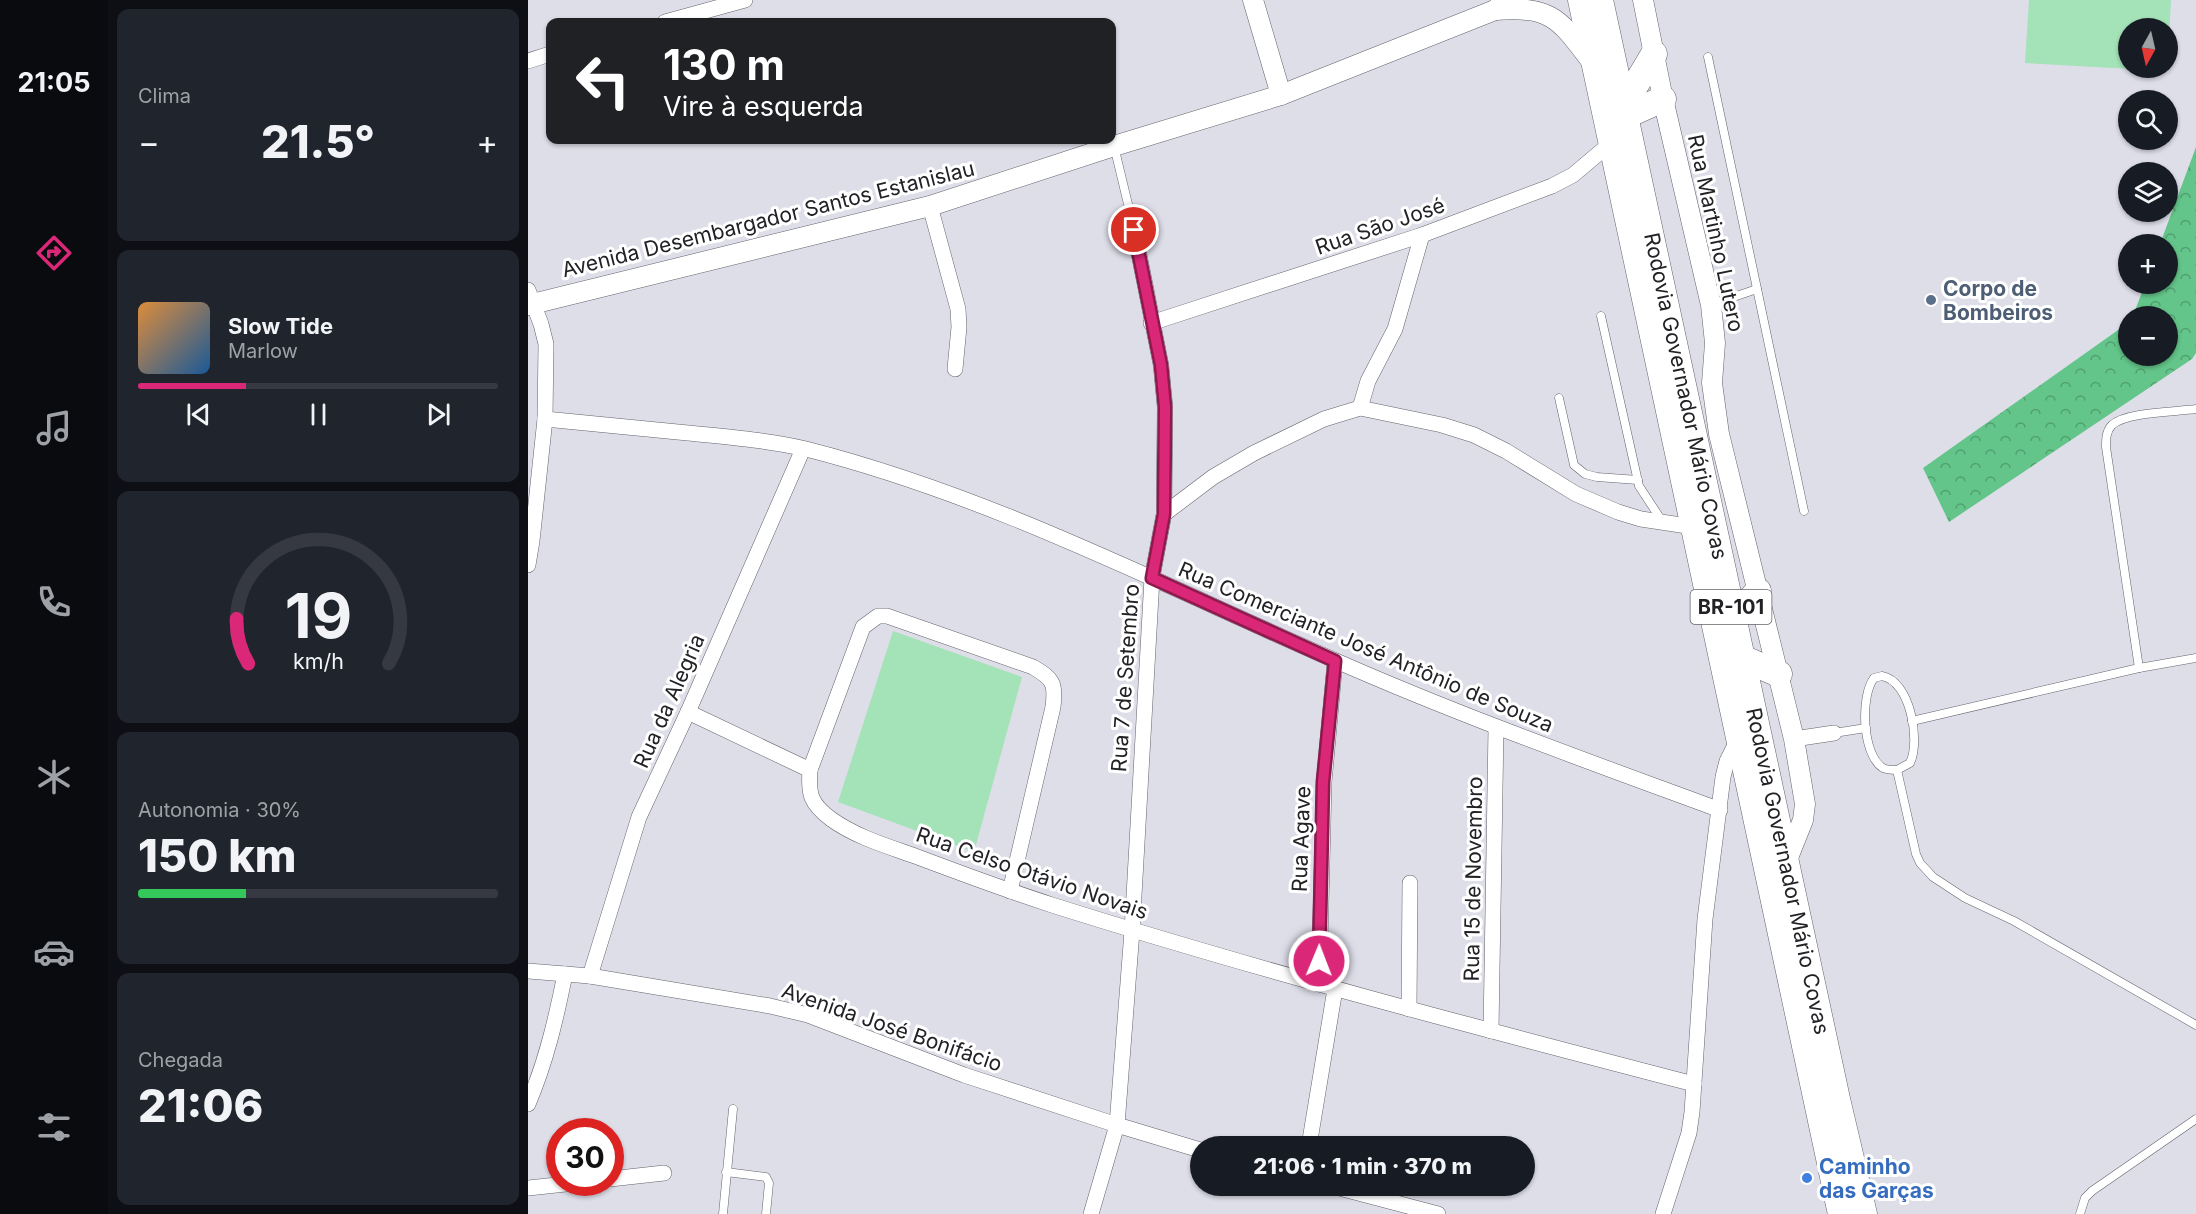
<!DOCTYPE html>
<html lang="pt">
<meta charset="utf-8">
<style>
:root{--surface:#171b24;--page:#20242c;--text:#f1f3f6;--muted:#9ea1a6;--line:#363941;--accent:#db2777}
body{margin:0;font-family:Inter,sans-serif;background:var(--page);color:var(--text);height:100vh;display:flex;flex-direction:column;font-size:22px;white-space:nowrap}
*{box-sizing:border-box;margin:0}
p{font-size:20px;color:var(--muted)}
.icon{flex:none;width:33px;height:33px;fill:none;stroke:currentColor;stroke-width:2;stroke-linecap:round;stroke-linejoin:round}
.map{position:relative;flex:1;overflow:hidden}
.sheet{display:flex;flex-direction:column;gap:9px;padding:9px;background:#0d0f14;width:420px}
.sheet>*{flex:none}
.top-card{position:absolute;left:18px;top:18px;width:570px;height:126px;border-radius:12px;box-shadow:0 2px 4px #0004;background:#202124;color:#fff;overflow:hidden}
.needle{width:39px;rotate:188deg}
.tools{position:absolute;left:1590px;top:18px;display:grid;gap:12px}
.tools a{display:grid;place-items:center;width:60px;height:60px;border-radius:50%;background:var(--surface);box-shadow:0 2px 4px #0004;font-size:30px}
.speed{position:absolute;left:18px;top:1118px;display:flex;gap:12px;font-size:30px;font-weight:700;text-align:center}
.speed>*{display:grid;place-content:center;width:78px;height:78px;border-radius:50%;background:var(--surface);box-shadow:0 2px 4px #0004;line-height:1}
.speed .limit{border:9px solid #d22;background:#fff;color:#111}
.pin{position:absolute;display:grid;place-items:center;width:51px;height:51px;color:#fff;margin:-26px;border:3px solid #fff;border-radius:50%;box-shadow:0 2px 6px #0007}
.me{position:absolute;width:66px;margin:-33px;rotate:1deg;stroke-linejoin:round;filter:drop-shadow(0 0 4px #0008)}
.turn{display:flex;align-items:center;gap:21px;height:126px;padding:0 18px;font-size:27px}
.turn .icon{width:78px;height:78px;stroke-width:2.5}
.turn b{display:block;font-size:42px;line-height:51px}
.big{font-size:45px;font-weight:800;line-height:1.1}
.sheet .tile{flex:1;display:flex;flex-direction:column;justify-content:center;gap:9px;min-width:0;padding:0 21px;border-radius:12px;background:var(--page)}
.sheet .dial{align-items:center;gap:0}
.dial svg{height:156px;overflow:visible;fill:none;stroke:var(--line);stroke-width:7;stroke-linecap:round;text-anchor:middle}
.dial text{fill:var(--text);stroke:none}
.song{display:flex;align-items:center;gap:18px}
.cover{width:72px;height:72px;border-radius:9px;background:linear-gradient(135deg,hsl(30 70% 55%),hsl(210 70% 35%))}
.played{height:6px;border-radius:3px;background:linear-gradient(90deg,var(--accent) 30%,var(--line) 30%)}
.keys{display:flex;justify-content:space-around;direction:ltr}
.heat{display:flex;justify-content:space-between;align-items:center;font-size:33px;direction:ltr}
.charge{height:9px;border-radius:4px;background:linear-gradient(90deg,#34c759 30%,var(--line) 0)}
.trip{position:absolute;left:662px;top:1136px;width:345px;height:60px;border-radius:30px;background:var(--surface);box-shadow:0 2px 4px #0004;font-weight:800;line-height:60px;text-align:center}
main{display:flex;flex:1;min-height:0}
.tab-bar{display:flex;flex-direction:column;width:108px;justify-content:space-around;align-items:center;background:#090b0e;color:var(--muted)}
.tab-bar .icon{width:42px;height:42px}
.tab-bar .active{color:var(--accent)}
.tab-bar b{font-size:27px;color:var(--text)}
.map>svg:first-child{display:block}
</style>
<main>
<nav class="tab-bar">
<b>21:05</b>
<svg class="icon active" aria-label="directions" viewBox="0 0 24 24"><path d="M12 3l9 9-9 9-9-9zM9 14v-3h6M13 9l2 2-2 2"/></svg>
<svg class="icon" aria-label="music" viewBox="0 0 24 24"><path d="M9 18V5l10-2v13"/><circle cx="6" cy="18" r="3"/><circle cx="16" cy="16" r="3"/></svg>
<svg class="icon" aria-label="phone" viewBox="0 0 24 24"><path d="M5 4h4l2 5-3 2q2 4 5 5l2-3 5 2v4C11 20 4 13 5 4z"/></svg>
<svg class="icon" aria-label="climate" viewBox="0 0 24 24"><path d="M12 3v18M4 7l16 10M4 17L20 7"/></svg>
<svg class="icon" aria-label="car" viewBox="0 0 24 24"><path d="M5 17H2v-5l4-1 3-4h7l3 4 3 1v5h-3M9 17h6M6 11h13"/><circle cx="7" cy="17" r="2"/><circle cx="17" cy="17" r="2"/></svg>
<svg class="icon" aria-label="filters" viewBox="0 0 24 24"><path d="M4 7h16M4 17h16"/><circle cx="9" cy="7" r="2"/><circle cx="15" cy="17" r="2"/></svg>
</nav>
<section class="sheet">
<div class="tile"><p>Clima</p>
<div class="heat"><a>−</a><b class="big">21.5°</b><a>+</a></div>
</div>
<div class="tile">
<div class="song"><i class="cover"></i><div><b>Slow Tide</b><p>Marlow</p></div></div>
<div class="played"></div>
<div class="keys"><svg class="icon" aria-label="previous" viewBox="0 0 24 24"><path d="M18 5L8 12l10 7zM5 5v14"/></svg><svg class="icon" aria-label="pause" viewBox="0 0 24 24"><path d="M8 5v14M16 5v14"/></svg><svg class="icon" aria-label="next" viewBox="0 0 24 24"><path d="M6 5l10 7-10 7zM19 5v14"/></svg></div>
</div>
<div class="tile dial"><svg viewBox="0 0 100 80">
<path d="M14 69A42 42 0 1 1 86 69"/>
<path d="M14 69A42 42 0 0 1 8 46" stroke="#db2777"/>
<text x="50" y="56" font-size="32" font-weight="700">19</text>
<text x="50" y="72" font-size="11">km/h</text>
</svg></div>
<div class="tile"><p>Autonomia · 30%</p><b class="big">150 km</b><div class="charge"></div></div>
<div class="tile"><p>Chegada</p><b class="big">21:06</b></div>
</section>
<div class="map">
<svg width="1668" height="1214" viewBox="0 0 1668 1214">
<defs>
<pattern id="forest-crowns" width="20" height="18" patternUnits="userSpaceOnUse" patternTransform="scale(1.5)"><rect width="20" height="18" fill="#63c589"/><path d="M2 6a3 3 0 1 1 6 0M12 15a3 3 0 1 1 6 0" fill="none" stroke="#51a070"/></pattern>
</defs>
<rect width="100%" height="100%" fill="#dedee9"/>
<g fill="#a4e2b8">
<polygon points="1501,0 1643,0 1640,56 1640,28 1600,28 1600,68 1639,68 1639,71 1497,63"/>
<polygon points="365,631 494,677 446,852 310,802"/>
</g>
<polygon fill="url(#forest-crowns)" points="1668,147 1668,353 1664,359 1421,522 1395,468 1600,323 1600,356 1640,356 1640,316 1605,316 1617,284 1640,284 1640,244 1632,244"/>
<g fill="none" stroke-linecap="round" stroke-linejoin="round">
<defs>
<g id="service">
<polyline points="1180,57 1276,511"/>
<polyline points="586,146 606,229"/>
<polyline points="1185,304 1229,289"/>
<polyline points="1073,316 1111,486 1134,521"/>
<polyline points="1031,398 1046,465 1057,474 1069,477 1110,480"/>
<path d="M 1611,668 L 1578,447 C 1578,439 1578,431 1584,425 C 1598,412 1648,412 1668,409"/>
<path d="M 1354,676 C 1382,681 1393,740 1382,763 L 1369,770 C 1365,770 1359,770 1355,768 C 1334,755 1332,696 1346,678 Z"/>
<polyline points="1384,721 1611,668 1668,658"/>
<polyline points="1306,733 1338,728"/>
<polyline points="1369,770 1388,854 1392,863 1405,877 1437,898 1486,921 1668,1025"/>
<polyline points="198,1172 238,1177 241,1183 238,1214"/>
<polyline points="195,1214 205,1109"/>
<polyline points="1552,1214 1557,1198 1564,1191 1668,1119"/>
</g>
<g id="minor">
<polyline points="137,22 217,0"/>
<polyline points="0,61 22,54"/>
<polyline points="402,206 430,309 431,327 427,369"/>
<polyline points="0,290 13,324 18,344 17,419 4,541 0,565"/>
<polyline points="623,323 894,235 1024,186 1045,175 1083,143"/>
<polyline points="832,408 840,381 867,329 894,235"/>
<path d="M 17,419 C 64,424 112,428 160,433 C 199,437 239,440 278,449 C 463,496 632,584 806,660 C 933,716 1062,762 1192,810"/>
<polyline points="636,514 685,477 726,453 796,419 832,408 914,425 946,435 978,451 1048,494 1090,512 1113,519 1166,527"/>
<path d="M 160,712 L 282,770 C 280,795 283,804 303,819 C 328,837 359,846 387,856 C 432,873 478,890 524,905 C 736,972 951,1028 1166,1084"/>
<polyline points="1266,739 1306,733"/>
<path d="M 282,770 L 335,627 L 350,616 L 359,616 L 505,667 C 525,679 528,683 525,707 L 482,891"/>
<polyline points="0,971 62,976 242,1006 280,1015 436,1075 589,1125 672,1150"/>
<polyline points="62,976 111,817 160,712 275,449"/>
<polyline points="791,983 796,782 807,661"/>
<polyline points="881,1009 882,883"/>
<polyline points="963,1031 968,728"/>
<path d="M 0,1104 C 18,1062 28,1019 37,974"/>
<polyline points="781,1146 807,989"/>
<polyline points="82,1179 136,1173"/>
<polyline points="800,1185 910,1214"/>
<polyline points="0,1188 56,1182"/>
<polyline points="563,1214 589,1125 604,931 624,578 636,514 637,407 633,365 606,229"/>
<polyline points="1135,1214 1161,1133 1164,1112 1177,919 1195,777 1199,761 1211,737"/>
</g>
<g id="tertiary">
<polyline points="725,0 753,95"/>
<polyline points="1115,0 1135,99 1183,305 1187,343 1184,383 1191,434 1266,739 1277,804 1275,820 1259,860"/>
<path d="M 967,10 C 1025,6 1031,19 1064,62"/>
<polyline points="0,305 402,206 586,146 753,95 967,10 979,0"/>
</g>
<g id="trunk">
<polyline points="1053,0 1313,1214"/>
<polyline points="1072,0 1309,1099 1336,1214"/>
<polyline points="1095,106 1126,54"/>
<polyline points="1097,116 1135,99"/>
<polyline points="1206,619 1230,591"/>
<polyline points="1214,658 1251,674"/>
</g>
</defs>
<use href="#service" stroke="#63636c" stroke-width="9"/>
<use href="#minor" stroke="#63636c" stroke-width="16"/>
<use href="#tertiary" stroke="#63636c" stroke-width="21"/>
<use href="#trunk" stroke="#63636c" stroke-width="27"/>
<use href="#service" stroke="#fff" stroke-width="8"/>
<use href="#minor" stroke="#fff" stroke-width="15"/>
<use href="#tertiary" stroke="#fff" stroke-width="20"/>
<use href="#trunk" stroke="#fff" stroke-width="26"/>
</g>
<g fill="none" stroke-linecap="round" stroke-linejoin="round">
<defs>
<polyline id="route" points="606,230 633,365 637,407 636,514 624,578 807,661 795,782 791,961"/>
</defs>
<use href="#route" stroke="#8e194d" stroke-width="15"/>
<use href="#route" stroke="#db2777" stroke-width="10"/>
</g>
<circle fill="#5c6f8a" stroke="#fff" stroke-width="2" cx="1403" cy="300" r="6"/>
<circle fill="#3f7fe0" stroke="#fff" stroke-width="2" cx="1279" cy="1178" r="6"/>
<g text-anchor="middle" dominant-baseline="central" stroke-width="6" stroke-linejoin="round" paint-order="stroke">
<rect fill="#fff" stroke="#646467" stroke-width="1.5" x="1162.5" y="590" width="81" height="34" rx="4.5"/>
<g font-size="20" font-weight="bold" fill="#222226">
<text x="1203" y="607">BR-101</text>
</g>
<g font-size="21" fill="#222226" stroke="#fff">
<text transform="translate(240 219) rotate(-14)">Avenida Desembargador Santos Estanislau</text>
<text transform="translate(852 226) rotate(-19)">Rua São José</text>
<text transform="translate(1188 233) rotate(78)">Rua Martinho Lutero</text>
<text transform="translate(1158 396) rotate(78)">Rodovia Governador Mário Covas</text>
<text transform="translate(838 647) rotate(23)">Rua Comerciante José Antônio de Souza</text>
<text transform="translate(597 678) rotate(-86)">Rua 7 de Setembro</text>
<text transform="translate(141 701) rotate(-66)">Rua da Alegria</text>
<text transform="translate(773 839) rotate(-88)">Rua Agave</text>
<text transform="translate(1260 871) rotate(78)">Rodovia Governador Mário Covas</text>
<text transform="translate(504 873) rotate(19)">Rua Celso Otávio Novais</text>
<text transform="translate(945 879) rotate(-89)">Rua 15 de Novembro</text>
<text transform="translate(364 1027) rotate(19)">Avenida José Bonifácio</text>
</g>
<g font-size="21" font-weight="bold" fill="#4e5e75" stroke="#fff" text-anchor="start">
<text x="1415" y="288">Corpo de<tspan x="1415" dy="24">Bombeiros</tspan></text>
</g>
<g font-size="21" font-weight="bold" fill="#366cbe" stroke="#fff" text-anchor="start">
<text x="1291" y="1166">Caminho<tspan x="1291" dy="24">das Garças</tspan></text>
</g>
</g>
</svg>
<div class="tools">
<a><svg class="needle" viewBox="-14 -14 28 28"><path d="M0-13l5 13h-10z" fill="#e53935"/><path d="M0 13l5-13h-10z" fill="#9ea1a6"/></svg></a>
<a><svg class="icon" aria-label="search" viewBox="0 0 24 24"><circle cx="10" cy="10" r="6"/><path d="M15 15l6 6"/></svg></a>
<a><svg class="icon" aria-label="layers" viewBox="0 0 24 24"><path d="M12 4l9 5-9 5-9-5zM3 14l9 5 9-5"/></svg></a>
<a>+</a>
<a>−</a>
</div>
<div class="speed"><div class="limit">30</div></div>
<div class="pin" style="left:606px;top:230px;background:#d93025"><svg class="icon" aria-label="arrive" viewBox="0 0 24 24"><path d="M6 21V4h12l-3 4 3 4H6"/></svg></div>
<svg class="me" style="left:791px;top:961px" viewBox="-20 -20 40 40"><circle r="17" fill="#db2777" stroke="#fff" stroke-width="3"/><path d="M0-11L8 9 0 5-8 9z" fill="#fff"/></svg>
<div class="trip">21:06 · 1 min · 370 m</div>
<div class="top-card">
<div class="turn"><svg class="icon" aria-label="left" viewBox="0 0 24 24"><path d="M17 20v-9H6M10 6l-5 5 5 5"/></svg><div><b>130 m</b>Vire à esquerda</div></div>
</div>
</div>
</main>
